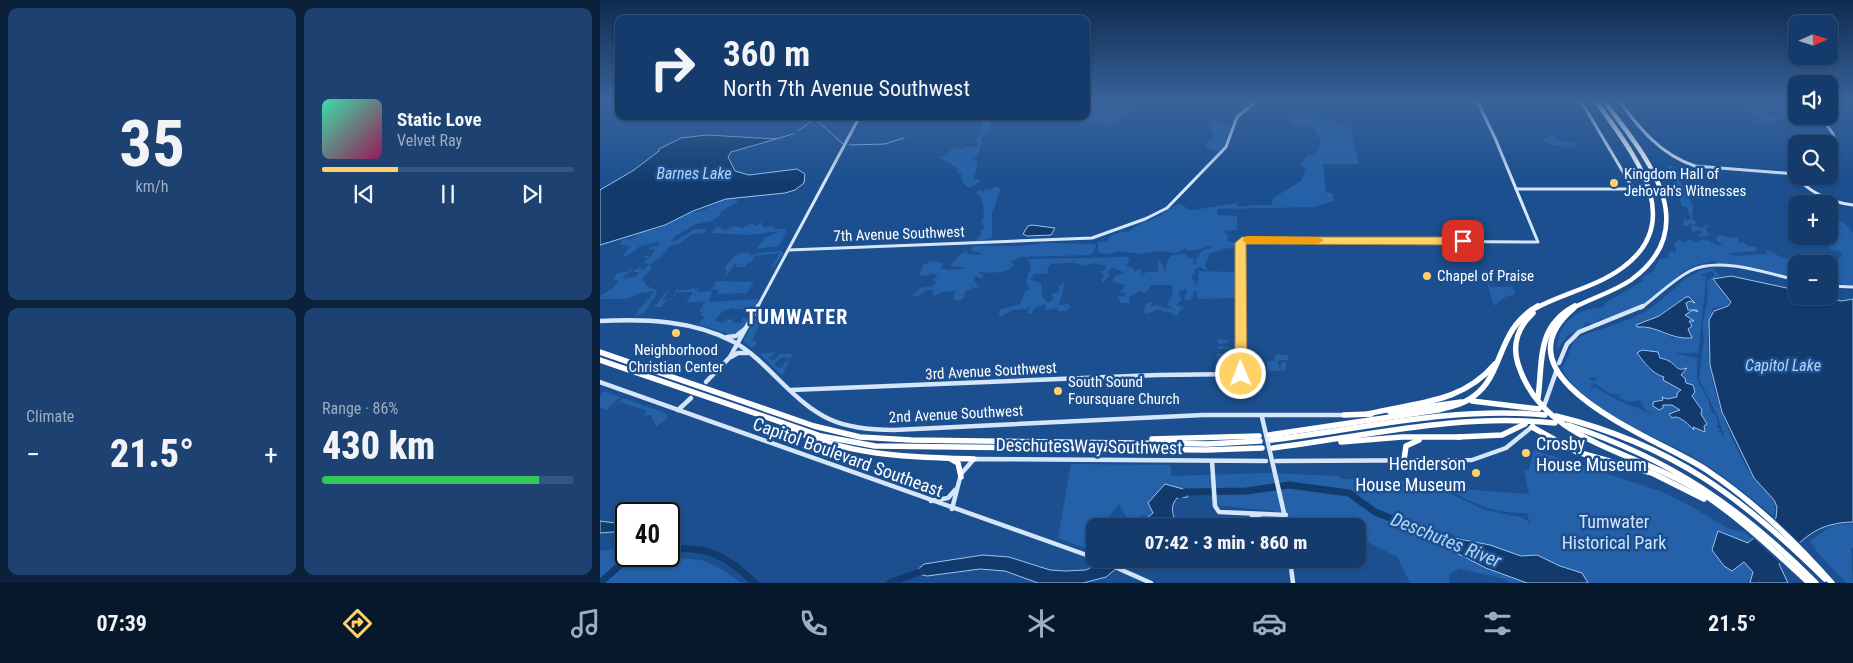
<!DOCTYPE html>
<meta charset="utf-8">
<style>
:root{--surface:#143b6b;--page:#1d4271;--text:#f1f3f6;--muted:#9dadc1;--line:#33557e;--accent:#ffd166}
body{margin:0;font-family:"Roboto Condensed",sans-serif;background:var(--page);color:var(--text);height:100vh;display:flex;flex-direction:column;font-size:19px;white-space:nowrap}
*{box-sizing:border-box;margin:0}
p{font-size:16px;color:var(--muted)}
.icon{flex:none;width:28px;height:28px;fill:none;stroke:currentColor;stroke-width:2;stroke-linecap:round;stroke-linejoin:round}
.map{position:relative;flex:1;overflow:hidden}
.side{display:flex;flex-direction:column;gap:8px;padding:8px;background:#0b203b;width:600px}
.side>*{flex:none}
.hud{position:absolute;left:15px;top:15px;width:475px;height:105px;border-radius:10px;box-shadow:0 1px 4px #0004,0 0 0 1px var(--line);background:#143b6b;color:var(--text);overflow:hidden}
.needle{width:32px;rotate:87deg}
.fabs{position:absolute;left:1188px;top:15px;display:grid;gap:10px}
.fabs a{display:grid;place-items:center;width:50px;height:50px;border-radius:10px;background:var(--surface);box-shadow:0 1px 4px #0004,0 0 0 1px var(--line);font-size:25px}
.speed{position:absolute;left:15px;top:502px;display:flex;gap:10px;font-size:25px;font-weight:700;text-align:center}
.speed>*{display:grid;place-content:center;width:65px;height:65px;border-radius:50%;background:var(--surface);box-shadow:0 1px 4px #0004,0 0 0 1px var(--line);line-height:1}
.speed .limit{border:2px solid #111;border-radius:8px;background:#fff;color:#111}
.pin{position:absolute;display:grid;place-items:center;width:42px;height:42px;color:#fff;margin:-21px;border-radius:10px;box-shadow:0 2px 8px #0006}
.me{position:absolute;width:55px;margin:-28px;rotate:359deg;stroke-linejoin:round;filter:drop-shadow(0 0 4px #0008)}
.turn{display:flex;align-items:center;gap:18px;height:105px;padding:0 25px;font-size:22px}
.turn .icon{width:65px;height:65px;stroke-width:2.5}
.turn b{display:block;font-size:35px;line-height:42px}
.big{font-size:38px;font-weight:800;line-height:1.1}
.side .widget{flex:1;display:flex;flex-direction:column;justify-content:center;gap:8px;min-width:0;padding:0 18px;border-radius:10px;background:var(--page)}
.side .dial{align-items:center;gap:0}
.dial b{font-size:65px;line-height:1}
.song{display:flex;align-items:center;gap:15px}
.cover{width:60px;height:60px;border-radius:8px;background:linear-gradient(135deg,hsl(160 70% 55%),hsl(330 70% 35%))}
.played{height:5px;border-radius:2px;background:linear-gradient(90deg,var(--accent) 30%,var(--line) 30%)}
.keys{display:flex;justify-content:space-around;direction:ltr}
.heat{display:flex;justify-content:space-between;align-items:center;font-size:28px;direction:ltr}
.charge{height:8px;border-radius:4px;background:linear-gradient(90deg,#34c759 86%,var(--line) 0)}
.side .tiles{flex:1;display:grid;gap:8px;grid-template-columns:repeat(2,1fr)}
.trip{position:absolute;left:486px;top:518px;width:280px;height:50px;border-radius:10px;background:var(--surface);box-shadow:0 1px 4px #0004,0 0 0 1px var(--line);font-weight:800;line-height:50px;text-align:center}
.menu{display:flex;height:80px;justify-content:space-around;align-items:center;background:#08182b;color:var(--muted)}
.menu .icon{width:35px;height:35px}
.menu .current{color:var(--accent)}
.menu b{font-size:22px;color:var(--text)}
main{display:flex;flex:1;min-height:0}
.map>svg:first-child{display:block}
</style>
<main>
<section class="side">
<div class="tiles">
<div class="widget dial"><b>35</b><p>km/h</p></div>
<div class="widget">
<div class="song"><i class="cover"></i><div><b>Static Love</b><p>Velvet Ray</p></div></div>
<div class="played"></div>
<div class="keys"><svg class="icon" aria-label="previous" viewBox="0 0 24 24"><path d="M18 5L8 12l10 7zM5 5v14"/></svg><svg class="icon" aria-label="pause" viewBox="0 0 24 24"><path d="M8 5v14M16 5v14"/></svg><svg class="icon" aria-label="next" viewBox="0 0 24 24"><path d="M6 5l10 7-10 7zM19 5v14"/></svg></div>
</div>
<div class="widget"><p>Climate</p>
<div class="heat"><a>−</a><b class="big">21.5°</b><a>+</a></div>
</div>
<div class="widget"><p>Range · 86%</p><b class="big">430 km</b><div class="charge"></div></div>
</div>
</section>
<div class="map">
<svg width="1253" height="583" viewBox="0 0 1253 583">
<rect width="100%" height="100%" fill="#1b4f8f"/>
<g fill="#2461a8" fill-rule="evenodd">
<polygon points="496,101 533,101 530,108 510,126 496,122 483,123 484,116 486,116 486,105"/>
<path d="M 1140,101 L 1150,104 L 1151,107 L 1155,108 L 1155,110 L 1160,109 L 1172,116 L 1189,117 L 1180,114 L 1180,109 L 1173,106 L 1173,102 L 1166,101 C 1171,101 1193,107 1196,109 L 1196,111 L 1182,110 L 1183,113 L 1189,113 L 1194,118 L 1204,119 L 1206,116 L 1213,116 L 1215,119 L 1186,118 L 1159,123 L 1157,121 L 1159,120 L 1149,115 L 1155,111 Z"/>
<polygon points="386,116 392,116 389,132 382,137 379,154 372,159 373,161 378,161 374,179 380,180 380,182 369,188 362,182 361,173 357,173 357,168 339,157 347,155 352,148 355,151 354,148 363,149 367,147 377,147 378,143 375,140 382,132 381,122"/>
<path d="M 693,116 L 732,121 L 751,129 L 759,164 L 723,164 L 726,193 L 732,193 L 734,201 L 715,207 L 617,209 L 618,215 L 637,216 L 637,230 L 623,231 L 629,236 L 627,238 L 628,241 L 638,243 L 633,249 L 623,248 L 622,250 L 610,253 L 605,265 L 607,270 L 599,267 L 594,270 L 595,272 L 591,278 L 596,283 L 597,287 L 599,271 L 635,272 L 636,298 L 597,299 L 597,291 L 593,291 L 594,294 L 591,300 L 584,300 L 587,291 L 585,289 L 578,292 L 582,299 L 576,305 L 586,308 L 581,309 L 578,315 L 574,316 L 571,312 L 566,313 L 559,309 L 546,314 L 544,312 L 545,305 L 549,302 L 553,303 L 550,306 L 552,307 L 555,305 L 576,310 L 567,305 L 573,293 L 572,285 L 552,285 L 545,293 L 540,291 L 529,297 L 530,303 L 521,303 L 518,298 L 519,295 L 524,297 L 526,294 L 520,292 L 525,285 L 512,281 L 517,275 L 525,273 L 512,267 L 508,272 L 510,275 L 503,283 L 501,279 L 504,276 L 500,271 L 505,270 L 506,266 L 494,263 L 483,266 C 473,260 463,264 451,264 L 448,267 L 447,274 L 434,274 L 430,280 L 441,283 L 443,298 L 448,302 L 454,299 L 452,296 L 453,293 L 459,293 L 459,286 L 465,282 L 459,305 L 468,304 L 471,307 L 466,311 L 459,311 L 457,308 L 446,310 L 445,304 L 435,308 L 431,314 L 427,313 L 430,308 L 429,306 L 427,309 L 412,310 L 401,317 L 399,314 L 399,310 L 420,304 L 425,291 L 430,290 L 426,282 L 431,266 L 427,259 L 529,257 L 530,260 L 527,261 L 528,263 L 525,266 L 534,268 L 535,275 L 536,270 L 541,269 L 541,277 L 546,272 L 558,272 L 558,259 L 563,265 L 564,273 C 570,255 566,257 584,253 L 590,259 L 594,256 L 593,263 L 597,264 L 595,260 L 603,250 L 612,248 L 612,246 C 603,247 596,251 587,251 L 586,248 L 579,252 L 573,253 L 560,251 L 540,254 L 518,251 L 509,254 L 498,253 L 498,242 L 507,241 C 510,235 522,230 528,232 C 537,225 543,222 553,219 C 563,215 570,207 580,203 L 589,210 L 593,210 L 637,203 L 638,207 L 652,205 L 672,205 L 673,198 L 701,181 L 706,170 L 701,165 L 708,154 L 714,156 L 721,143 L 715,128 L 692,123 Z"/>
<polygon points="608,120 631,125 626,144 619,152 606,148 606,144 613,135 610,127 612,126"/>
<polygon points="953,135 961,141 976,143 977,147 966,148 942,142 946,137"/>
<polygon points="1067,165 1077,168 1072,167 1073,171 1079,171 1078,176 1086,192 1090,193 1088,195 1093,207 1092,219 1097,223 1094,225 1102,228 1108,224 1108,227 1105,228 1110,235 1101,237 1098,235 1102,233 1099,229 1094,232 1090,229 1093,225 1088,224 1090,227 1081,225 1084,223 1083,218 1087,220 1091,219 1087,210 1088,208 1082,206 1074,180 1069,178 1071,174"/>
<path d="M 395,187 L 399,187 L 401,191 C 395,196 398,206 392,211 L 392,238 L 375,242 L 381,234 L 381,230 L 384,228 L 381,221 L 384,217 L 383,206 L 385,205 L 383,205 L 381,197 L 376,192 L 382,190 L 383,193 L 385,188 L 390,190 Z"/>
<path d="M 126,199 L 134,198 L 138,202 L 120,212 L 121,214 L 112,221 L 95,224 L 73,238 L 72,243 L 95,229 L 106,229 L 105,233 L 92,234 L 80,243 L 70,246 L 61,257 L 50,264 L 51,269 L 42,279 L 47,286 L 56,290 L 57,293 L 45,312 L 35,317 C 40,304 49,301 55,291 L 35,294 L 38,295 L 25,299 L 0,299 L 1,295 L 12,289 L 19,281 L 13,279 L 17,273 L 27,272 L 31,268 L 32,270 L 22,278 L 36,277 L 39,272 L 34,272 L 34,270 L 41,267 L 42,271 L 49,264 L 43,263 L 49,258 L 43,258 L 46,256 L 50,257 L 54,251 L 54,249 L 49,250 L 50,247 L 59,246 L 59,242 L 40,246 L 26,257 L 23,255 L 30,247 L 20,244 L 22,240 L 28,239 L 29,241 L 39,233 L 58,229 L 89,213 L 101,211 Z"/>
<polygon points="1229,217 1243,222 1253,233 1253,285 1229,283 1229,271 1237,268 1234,261 1239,261 1239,258 1243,256 1240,251 1229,249 1229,240 1226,236 1229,236"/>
<polygon points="162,222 162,226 166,228 173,225 175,229 185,229 186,232 179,246 156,249 165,238 180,231 149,235 111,233 117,226 125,231 134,226 143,228 151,223 156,226"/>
<path d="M 1121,235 L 1129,238 L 1139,237 L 1138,243 L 1143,242 L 1148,246 L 1156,247 L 1157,251 L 1128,253 L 1133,256 L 1168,254 L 1164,248 L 1185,259 C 1202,254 1203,249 1216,264 L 1196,264 L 1196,279 L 1135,267 L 1131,263 L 1123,265 L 1111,260 L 1110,263 C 1091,260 1061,290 1047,303 C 1037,311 1019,315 1008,321 L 1000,318 L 994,324 L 986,323 L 981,330 L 968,335 L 957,350 C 958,322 976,309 1003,307 L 1005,303 L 1043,281 L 1043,277 L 1053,271 L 1060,259 L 1068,258 L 1069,251 L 1076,253 L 1074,244 L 1080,239 L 1084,243 L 1090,239 L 1095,243 L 1102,239 L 1106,241 L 1106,239 L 1119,246 L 1122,244 L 1117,241 L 1116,236 Z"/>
<path d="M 441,243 L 496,244 L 494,252 L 489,255 L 421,257 L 410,262 L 414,265 C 407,274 392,273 381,272 L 379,274 L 384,275 L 381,279 L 376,276 L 373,279 L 379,286 L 374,289 L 372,287 L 371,290 L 365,291 L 364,297 L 359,301 L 353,299 L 356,291 L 343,292 L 333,296 L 333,290 L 326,290 L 318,296 L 312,296 L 320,288 L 333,286 L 336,282 L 333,279 L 338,277 L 334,274 L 319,276 L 323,265 L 332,261 L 344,263 L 341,268 C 346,271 361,270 366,267 L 351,266 L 351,263 L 357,259 L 356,257 L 366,251 L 368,254 L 380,255 L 382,253 L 372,251 L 371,248 L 375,246 C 397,245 419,248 441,243 Z"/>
<path d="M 181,251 L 184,253 L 174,267 L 170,267 L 172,266 L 175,261 L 173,260 L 176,260 L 179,253 L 155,256 L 151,263 L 147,264 L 145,267 L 136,267 L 137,264 L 134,264 L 126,277 L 124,277 L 127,273 L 125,268 C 133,255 137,252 151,253 L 150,255 L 155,255 L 157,253 Z"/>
<path d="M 1113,268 L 1120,276 L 1113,279 L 1113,281 L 1124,291 L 1129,302 L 1127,305 L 1113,308 C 1096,358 1124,429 1150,473 C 1159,489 1182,499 1173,516 C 1148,495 1122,474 1093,457 C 1049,431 987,416 962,369 L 975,339 C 1001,327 1034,322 1056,304 C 1075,290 1088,270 1113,268 ZM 1112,271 L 1115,275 L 1107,280 L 1108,299 L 1102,326 L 1104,340 L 1099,379 L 1118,417 L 1125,439 L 1121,432 L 1118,432 L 1120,429 L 1116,427 L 1118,425 L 1116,416 L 1111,411 L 1111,407 L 1109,407 L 1109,401 L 1097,380 L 1097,358 L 1074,353 L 1098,353 L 1106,280 L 1105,276 L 1100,275 ZM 1085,297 L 1089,297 L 1094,302 L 1085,303 L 1088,310 L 1093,309 L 1085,316 L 1089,321 L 1087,329 L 1092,338 L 1073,338 L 1052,327 L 1044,328 L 1039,323 L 1059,316 ZM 1041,352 L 1048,352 L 1071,363 L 1073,367 L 1087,369 L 1081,375 L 1095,392 L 1092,396 L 1102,412 L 1101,414 L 1107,424 L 1104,426 L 1105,432 C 1093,429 1084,417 1072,417 L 1071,415 L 1080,410 L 1072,405 L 1063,404 L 1060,409 L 1056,406 L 1063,400 L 1063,397 L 1067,399 L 1077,397 L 1077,393 L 1081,390 L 1047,367 L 1040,358 ZM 995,377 L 997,380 L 993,380 L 993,382 L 1008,393 L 1020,395 L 1021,396 L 1018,397 L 1028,402 L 1043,400 L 1041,402 L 1045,409 L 1054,415 L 1015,399 L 994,386 L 994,389 L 990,387 L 994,383 L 989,378 Z"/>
<polygon points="884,273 886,273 890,287 913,287 915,294 905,297 894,306"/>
<polygon points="116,281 154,282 147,293 117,294 119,289 111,290"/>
<path d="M 99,287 L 98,292 L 112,291 L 109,302 L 159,299 L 151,314 L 146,312 L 148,308 L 134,310 L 134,308 C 125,308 120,313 115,321 L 122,322 L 120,325 L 126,320 L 134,319 L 132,323 L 142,323 L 142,318 L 149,318 L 141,331 L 131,335 L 98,324 L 105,316 L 101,316 L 102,312 L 99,312 L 105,301 L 86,303 L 93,292 L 77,292 L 71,300 L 66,300 L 62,307 L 54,307 L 67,291 L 70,290 L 62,300 L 71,299 L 77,290 L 76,289 L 79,289 L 78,291 L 95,288 L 95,290 Z"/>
<polygon points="209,315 205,325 202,323 159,326 152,341 157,342 153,348 143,342 155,319 161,318 157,317"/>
<polygon points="618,339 637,341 637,361 635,361 634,357 628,359 630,364 638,364 638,371 617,371 617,353 633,354 635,351 633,349 618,349 619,346 634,347 634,341 628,340 628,343 618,344"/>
<polygon points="177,352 167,359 175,360 179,354 192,354 191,358 182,357 175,363 176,367 182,368 185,362 189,361 182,376 160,354"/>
<polygon points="675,355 688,355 688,360 680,360 677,363 680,368 683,362 686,362 686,370 667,372 667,361 675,361"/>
<polygon points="4,391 20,397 6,410 0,407 0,396"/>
<polygon points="23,398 65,413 68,417 56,427 51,415 43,416 47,411 20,402 10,410"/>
<path d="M 934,450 L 1063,492 L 1092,507 L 1129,529 L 1145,532 L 1152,539 L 1148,543 L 1124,533 L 1153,572 L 1150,583 L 988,583 L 982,573 L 960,566 L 937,555 L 921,556 L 849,534 L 845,547 L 864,557 L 927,583 L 908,583 L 905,579 L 860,569 L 849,574 L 850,583 L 810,583 L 797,557 L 758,537 L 758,526 L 731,526 L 711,520 L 693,522 L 674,511 L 612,505 L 611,492 C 575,491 576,498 557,526 L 532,526 L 546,519 L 545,515 L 529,522 L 519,504 L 509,517 L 511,524 L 495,526 L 495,552 L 458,538 L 471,464 L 571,465 L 571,476 L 667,473 L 740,476 L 740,479 L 824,481 L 885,510 L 924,518 L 930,523 L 927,513 C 892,513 876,505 846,488 L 929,494 L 924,470 L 929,470 Z"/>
<polygon points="1253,524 1253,548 1251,548 1253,583 1246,583 1217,552 1210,541 1233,525"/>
<path d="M 26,547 L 26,556 L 41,556 L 45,564 C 91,557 101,552 141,583 L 0,583 L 0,551 Z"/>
</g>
<g fill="#123a6d" stroke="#9cc4f0">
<polygon points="107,135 176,139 131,152 128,157 135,171 149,175 197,169 205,174 204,183 195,190 185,193 126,199 93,211 65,225 0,245 0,190 34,170 59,151 59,149 81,138"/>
<polygon points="432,225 455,228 451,235 427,236 423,234 428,226"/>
<path d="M 1131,276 L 1196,290 L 1196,296 L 1221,296 L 1241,301 L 1253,299 L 1253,522 C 1216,523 1203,538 1179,564 L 1188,583 L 1150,583 L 1153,572 L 1144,562 L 1132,571 L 1124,566 L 1112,550 L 1118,531 L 1148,543 L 1176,518 L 1177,507 L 1174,500 L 1154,478 L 1122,412 L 1110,365 L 1109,320 L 1114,311 L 1128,306 L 1131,302 L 1113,279 Z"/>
<path d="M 1086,297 L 1089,297 L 1095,303 L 1090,301 L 1086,303 L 1088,310 L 1097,310 L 1098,312 L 1093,310 L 1085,315 L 1094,321 L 1089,321 L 1092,326 L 1088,329 L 1092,338 C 1069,340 1058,325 1037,327 L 1036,325 L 1059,316 Z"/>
<path d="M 1042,350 L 1058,352 L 1060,358 C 1063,359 1066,359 1069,361 C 1077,365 1076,372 1087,368 L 1081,375 L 1085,378 L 1086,383 L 1093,385 L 1095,392 L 1092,396 L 1102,410 L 1101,414 L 1107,424 L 1104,426 L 1105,432 L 1093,427 L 1094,430 C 1088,424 1078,414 1072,418 L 1069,414 L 1080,410 L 1072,405 L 1063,405 L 1063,408 L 1059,410 L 1053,406 L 1053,402 L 1063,400 L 1062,397 L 1067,399 L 1077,397 L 1077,393 L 1081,390 L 1063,380 L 1064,377 C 1052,374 1044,362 1037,353 Z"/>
<path d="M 565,484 L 583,489 L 588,497 L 577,498 C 571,505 572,511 574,517 L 568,526 L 550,526 L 545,520 L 553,513 L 548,503 Z"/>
<polygon points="0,521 15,523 26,521 26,531 0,533"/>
<polygon points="854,538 890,545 921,556 937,555 960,566 982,573 988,583 927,583 886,568 847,548"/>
<polygon points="383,555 409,557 450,570 465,571 486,570 508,559 528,559 506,577 483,583 438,583 405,571 380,569 327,576 314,573 324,564"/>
</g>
<polygon fill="#1b4f8f" points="1173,517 1201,544 1182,565 1151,536"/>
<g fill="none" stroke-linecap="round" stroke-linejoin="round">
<g stroke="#9cc4f0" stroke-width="1">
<polyline points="212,116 243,144"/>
<polyline points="198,131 213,120"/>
<polyline points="176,139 193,134"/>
<polyline points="249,145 285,144 304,138"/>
</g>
<g stroke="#123a6d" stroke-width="7">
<polyline points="580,495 585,492 646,491 689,485 749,493 775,512 857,544"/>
<path d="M 69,549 C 110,546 126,556 155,583"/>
<polyline points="0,583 19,566 38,556"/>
<polyline points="289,583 320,572"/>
</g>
<g stroke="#d6e6fa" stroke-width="3">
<path d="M 1019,101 C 1040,129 1061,155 1095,166 L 1196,174"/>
<path d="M 1218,116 C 1233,130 1245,147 1229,164"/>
<path d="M 1192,174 C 1210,192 1228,202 1253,205"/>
<polyline points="916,189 1027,189 1032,187 981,101"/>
<polyline points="189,250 492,238 545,219 567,208 626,147 637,117 657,101"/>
<polyline points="1229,286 1253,287"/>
<polyline points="157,308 260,116"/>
<polyline points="640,308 640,243 642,240 938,242 895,138 877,101"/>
<path d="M 1041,308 C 1057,296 1073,280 1090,271 C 1118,256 1167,273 1196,280"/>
</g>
<g stroke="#d6e6fa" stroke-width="4.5">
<path d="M 0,321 C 45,319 93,320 134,342 C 150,351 164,365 177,378 C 217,418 237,430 294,430 L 603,415 L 744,415"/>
<polyline points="127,337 136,336 145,329"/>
<polyline points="131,357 138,353 148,353"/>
<polyline points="959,363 967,344 979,332 1043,306"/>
<polyline points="0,382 495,558"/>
<polyline points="106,382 130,357 158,306"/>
<polyline points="191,390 557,375 641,374 640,306"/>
<polyline points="944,406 956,372"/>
<polyline points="78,410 91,398"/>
<polyline points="662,417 687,526"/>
<polyline points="612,461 615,506 619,512 686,515"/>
<polyline points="676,461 872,460 906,448 933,426"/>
<polyline points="331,501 348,498 355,490"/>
<polyline points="352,509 361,474 374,459 666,461"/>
<polyline points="652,516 685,526"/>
<polyline points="497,559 551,583"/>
<polyline points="690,559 693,583"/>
</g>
<g stroke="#fff" stroke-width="4.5">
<path d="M 936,308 C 964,293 996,287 1022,268 C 1090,219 1030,150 996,101"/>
<path d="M 973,308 C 992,298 1013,292 1031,280 C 1107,225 1043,153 1004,101"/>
</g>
<g stroke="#fff" stroke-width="5.5">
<path d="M 974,308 C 887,381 1066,441 1108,471 C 1154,502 1195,541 1232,583"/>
<path d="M 933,313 C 918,327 912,345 918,364 C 942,441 1031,450 1092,487 C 1135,513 1172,549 1209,583"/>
<polyline points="0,352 214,426 260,437 311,440 608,444 660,441"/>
<polyline points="0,360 221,436 275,446 606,450 662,448"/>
<path d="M 938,398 C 943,360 936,327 975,306"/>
<polyline points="872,401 939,409"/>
<polyline points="790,412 861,402"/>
<path d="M 768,414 C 816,402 861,404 895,364"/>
<polyline points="744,415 771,414"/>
<path d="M 956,416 C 1071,444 1142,497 1225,579"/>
<path d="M 968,425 C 1071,459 1140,507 1216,583"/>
<path d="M 184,426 C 247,456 306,457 374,459"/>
<polyline points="932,427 977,452 1052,473 1104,499"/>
<path d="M 669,435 L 838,410 C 850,407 864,404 874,396 C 905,373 896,329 938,306"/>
<polyline points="858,437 902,435 925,424"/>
<polyline points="552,439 659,436"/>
<path d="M 671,440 C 763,429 852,406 945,415"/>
<polyline points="741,442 802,437 860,437"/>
<path d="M 673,448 C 768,436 858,413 955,423"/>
<polyline points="351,459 358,463 361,477"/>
<polyline points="804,460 806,446 819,440"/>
</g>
</g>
<linearGradient id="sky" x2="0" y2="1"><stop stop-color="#0f2b4f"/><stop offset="0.55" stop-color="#39639b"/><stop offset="1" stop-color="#39639b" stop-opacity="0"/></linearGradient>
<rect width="1253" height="183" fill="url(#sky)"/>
<polygon fill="#ffd166" stroke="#a68842" points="642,237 863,237 869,241 863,245 646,244 647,374 641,379 635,374 635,243"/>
<polygon fill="#f59e0b" points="647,236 718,237 724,240 718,244 647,244 642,240"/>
<g fill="#ffd166" stroke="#1b4f8f" stroke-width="2">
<circle cx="1014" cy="183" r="5"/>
<circle cx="827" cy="276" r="5"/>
<circle cx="76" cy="333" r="5"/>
<circle cx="458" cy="391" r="5"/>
<circle cx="926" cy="453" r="5"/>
<circle cx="876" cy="473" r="5"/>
</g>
<g text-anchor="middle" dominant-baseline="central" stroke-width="5" stroke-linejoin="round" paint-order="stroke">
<g font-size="15" fill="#fff" stroke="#1b4f8f" text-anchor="start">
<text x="1024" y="174">Kingdom Hall of<tspan x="1024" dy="17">Jehovah's Witnesses</tspan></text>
<text x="837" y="276">Chapel of Praise</text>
<text x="76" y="350" text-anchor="middle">Neighborhood<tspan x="76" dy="17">Christian Center</tspan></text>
<text x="468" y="382">South Sound<tspan x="468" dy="17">Foursquare Church</tspan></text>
</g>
<g font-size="15" fill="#fff" stroke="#1b4f8f">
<text transform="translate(299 234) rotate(-2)">7th Avenue Southwest</text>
<text transform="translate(391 371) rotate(-3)">3rd Avenue Southwest</text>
<text transform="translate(356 414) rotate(-3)">2nd Avenue Southwest</text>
</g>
<g font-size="16" font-style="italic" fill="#b5d3f5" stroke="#1b4f8f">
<text x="94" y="173">Barnes Lake</text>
<text x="1183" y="365">Capitol Lake</text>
</g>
<g font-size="18" fill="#fff" stroke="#1b4f8f" text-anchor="start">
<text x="936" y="443">Crosby<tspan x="936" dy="21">House Museum</tspan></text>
<text x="866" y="463" text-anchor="end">Henderson<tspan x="866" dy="21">House Museum</tspan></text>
</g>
<g font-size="18" fill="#fff" stroke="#1b4f8f">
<text transform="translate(489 446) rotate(1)">Deschutes Way Southwest</text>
<text transform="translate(248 457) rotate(20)">Capitol Boulevard Southeast</text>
</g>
<g font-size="18" fill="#cfe3fa" stroke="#1b4f8f">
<text x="1014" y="521">Tumwater<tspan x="1014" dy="21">Historical Park</tspan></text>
</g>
<g font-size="19" font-style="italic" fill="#b5d3f5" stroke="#1b4f8f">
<text transform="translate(846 540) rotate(22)">Deschutes River</text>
</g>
<g font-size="20" font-weight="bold" letter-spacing="1" fill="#fff" stroke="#1b4f8f">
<text x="197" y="317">TUMWATER</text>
</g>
</g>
</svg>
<div class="fabs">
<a><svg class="needle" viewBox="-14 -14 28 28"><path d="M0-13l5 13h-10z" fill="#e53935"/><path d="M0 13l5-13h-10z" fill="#9dadc1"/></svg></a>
<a><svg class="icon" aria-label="sound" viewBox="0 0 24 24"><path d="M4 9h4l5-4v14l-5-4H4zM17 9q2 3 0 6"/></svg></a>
<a><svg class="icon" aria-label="search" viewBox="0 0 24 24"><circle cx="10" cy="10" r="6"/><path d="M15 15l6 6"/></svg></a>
<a>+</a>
<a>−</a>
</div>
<div class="speed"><div class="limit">40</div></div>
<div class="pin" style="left:863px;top:241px;background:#d93025"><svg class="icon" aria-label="arrive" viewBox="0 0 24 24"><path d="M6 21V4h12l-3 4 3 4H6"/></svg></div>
<svg class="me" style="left:641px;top:374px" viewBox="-20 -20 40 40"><circle r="17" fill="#ffd166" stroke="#fff" stroke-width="3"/><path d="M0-11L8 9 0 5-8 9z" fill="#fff"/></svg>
<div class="trip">07:42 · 3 min · 860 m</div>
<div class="hud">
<div class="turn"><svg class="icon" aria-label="right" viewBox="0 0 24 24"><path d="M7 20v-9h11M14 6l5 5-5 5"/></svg><div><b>360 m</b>North 7th Avenue Southwest</div></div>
</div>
</div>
</main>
<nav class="menu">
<b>07:39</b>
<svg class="icon current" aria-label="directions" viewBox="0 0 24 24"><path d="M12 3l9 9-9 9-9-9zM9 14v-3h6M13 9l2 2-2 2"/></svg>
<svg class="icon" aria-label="music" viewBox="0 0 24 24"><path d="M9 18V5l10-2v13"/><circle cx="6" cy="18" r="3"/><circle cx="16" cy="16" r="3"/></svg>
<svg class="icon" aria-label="phone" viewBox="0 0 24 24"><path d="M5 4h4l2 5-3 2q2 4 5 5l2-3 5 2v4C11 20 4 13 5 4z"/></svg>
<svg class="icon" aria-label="climate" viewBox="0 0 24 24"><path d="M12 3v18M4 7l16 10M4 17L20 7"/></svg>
<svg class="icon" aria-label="car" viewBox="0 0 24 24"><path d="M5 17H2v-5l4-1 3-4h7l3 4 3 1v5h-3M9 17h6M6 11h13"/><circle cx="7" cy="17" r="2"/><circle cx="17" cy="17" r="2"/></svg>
<svg class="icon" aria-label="filters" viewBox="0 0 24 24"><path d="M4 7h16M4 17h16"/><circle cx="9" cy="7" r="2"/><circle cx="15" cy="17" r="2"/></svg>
<b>21.5°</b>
</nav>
